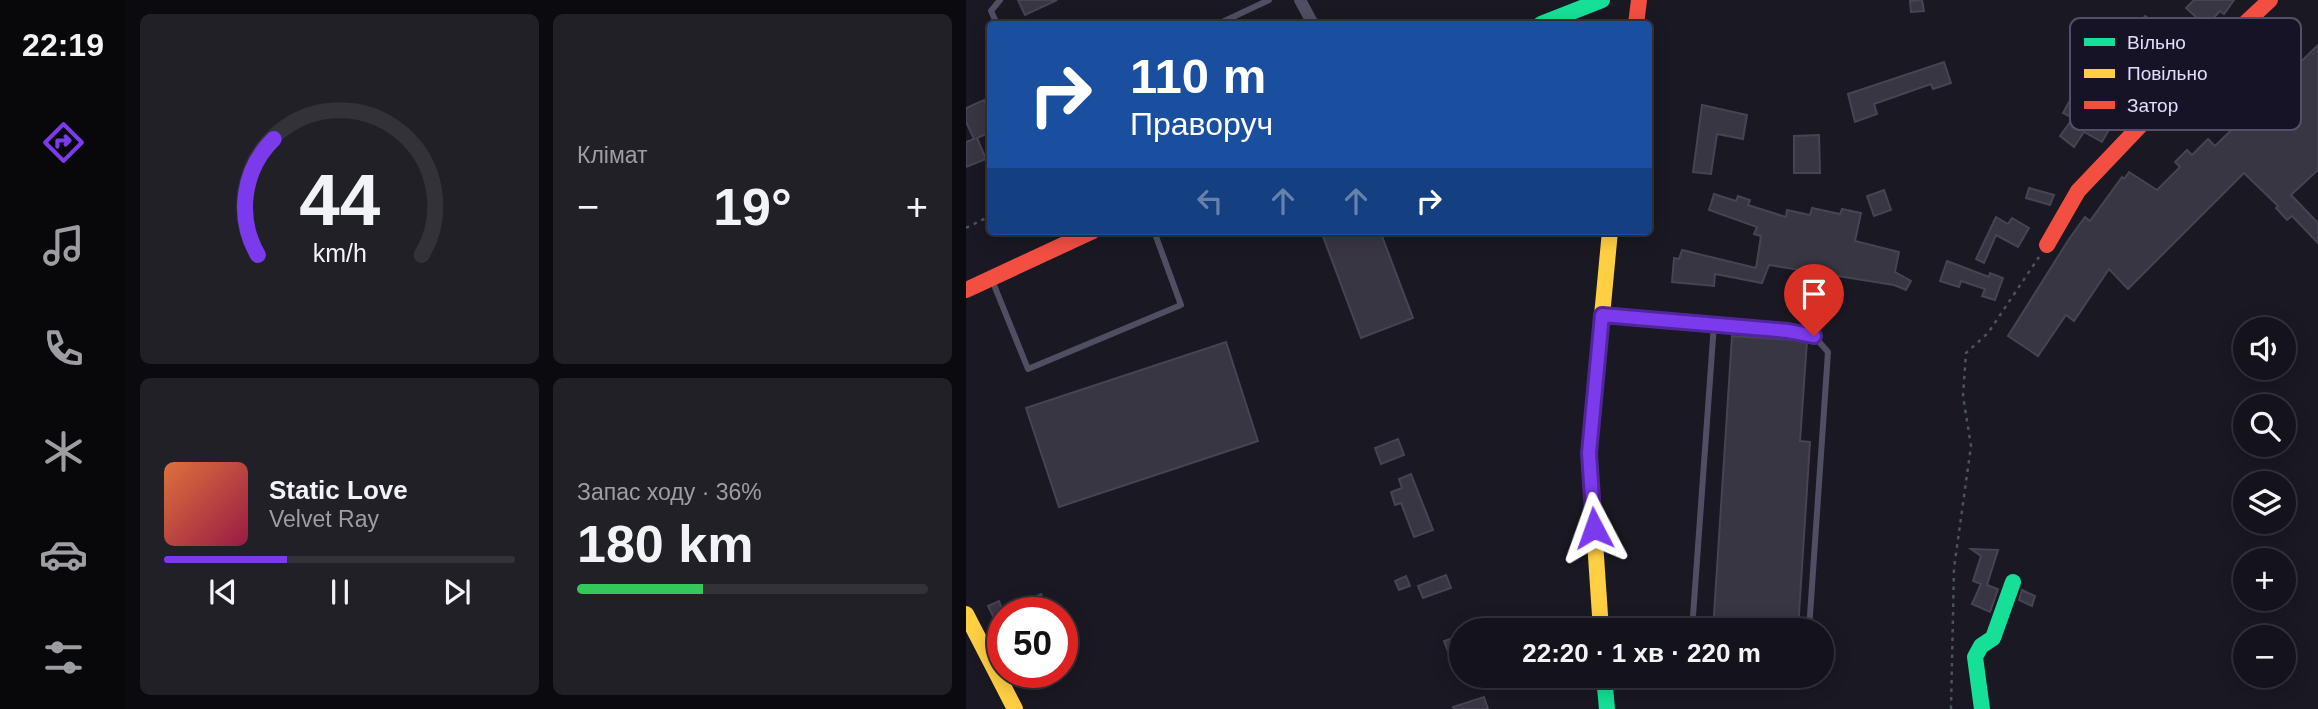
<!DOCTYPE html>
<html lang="uk">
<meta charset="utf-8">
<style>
:root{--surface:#14121a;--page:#212027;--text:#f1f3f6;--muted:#9d9ea2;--line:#333239;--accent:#7c3aed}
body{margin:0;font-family:Arial,sans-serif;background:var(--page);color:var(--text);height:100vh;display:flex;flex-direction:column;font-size:26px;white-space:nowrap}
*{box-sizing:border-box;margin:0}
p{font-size:23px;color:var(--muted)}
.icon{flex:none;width:38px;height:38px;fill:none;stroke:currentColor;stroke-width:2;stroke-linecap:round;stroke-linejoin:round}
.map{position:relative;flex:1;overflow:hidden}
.details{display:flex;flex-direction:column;gap:14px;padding:14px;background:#0b0a0e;width:840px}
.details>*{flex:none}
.hud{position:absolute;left:21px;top:21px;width:665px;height:214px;border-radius:7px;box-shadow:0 4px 18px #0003,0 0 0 2px var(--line);background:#1a4fa0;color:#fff;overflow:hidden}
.controls{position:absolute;left:1267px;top:317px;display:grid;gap:14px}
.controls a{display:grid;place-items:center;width:63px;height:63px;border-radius:50%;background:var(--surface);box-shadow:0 4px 18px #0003,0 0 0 2px var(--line);font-size:35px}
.speed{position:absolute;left:21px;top:597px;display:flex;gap:14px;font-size:35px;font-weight:700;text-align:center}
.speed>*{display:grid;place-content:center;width:91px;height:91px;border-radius:50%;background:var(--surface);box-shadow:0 4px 18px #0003,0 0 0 2px var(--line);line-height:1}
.speed .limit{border:10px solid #d22;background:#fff;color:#111}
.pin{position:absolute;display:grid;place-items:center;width:60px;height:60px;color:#fff;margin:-72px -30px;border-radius:50% 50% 50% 0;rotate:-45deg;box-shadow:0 0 7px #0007}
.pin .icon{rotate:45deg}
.me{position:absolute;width:77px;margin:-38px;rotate:356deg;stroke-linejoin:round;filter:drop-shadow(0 0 5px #0008)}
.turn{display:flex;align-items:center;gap:24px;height:147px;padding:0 28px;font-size:32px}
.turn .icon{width:91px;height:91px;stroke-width:2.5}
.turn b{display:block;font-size:49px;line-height:60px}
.lanes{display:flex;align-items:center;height:66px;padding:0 28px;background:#0003;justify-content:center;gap:35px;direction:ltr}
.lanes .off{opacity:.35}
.big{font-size:52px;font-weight:600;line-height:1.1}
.details .tile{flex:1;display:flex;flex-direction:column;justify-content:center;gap:10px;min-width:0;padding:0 24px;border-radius:10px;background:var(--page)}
.details .dial{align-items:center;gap:0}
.dial svg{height:182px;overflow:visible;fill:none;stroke:var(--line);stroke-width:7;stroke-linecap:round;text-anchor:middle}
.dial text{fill:var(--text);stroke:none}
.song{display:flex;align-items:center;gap:21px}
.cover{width:84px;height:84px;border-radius:10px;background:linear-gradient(135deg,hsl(20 70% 55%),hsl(340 70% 35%))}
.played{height:7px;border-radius:4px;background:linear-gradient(90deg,var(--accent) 35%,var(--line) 35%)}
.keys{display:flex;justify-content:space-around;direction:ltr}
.heat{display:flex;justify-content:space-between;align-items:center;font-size:38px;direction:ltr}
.charge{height:10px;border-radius:5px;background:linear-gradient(90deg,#34c759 36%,var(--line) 0)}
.details .tiles{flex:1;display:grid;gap:14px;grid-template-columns:repeat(2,1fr)}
.trip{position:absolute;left:483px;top:618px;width:385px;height:70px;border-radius:35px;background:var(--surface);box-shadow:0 4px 18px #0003,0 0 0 2px var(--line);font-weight:600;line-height:70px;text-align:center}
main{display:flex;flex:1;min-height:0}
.tabs{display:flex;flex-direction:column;width:126px;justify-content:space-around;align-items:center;background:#08070a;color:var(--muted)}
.tabs .icon{width:49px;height:49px}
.tabs .selected{color:var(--accent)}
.tabs b{font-size:32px;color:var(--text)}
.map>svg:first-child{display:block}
</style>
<main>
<nav class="tabs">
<b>22:19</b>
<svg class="icon selected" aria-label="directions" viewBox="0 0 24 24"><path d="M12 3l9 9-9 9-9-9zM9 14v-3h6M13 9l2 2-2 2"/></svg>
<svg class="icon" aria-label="music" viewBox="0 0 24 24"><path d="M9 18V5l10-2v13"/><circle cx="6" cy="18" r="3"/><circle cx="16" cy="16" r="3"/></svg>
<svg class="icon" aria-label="phone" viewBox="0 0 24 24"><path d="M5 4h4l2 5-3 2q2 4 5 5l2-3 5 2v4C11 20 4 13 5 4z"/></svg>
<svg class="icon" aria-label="climate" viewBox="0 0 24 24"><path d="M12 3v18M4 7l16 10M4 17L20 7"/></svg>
<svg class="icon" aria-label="car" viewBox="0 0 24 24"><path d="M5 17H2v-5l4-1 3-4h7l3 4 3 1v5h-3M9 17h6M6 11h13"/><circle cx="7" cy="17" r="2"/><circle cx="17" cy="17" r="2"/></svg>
<svg class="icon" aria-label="filters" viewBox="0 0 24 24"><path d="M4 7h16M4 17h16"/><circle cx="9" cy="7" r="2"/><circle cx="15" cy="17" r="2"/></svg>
</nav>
<section class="details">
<div class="tiles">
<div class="tile dial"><svg viewBox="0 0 100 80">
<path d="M14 69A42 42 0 1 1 86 69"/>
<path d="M14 69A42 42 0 0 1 21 18" stroke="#7c3aed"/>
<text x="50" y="56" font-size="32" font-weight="700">44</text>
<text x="50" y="72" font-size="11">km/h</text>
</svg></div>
<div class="tile"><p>Клімат</p>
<div class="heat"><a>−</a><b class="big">19°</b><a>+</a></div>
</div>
<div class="tile">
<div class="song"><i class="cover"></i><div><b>Static Love</b><p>Velvet Ray</p></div></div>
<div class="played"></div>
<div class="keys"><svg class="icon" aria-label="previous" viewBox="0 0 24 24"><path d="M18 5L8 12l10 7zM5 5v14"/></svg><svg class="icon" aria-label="pause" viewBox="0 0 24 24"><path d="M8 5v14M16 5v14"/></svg><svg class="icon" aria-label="next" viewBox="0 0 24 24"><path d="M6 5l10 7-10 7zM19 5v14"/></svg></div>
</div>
<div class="tile"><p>Запас ходу · 36%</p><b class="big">180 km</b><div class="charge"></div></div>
</div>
</section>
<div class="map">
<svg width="1352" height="709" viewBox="0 0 1352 709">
<rect width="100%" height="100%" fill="#1a1822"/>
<g fill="#393643" stroke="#474354" stroke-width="2">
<polygon points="52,0 91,0 59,15"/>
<polygon points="956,0 958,11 945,12 944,1"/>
<polygon points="1228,0 1268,0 1258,14 1254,11 1240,26 1220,8"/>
<polygon points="1179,16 1202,30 1206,23 1227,34 1217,53 1172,27"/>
<polygon points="1352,45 1352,170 1325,195 1352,223 1352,243 1326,216 1321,220 1310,208 1312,206 1278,173 1162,289 1143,269 1108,321 1100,315 1072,356 1042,336 1103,239 1119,217 1124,221 1156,177 1158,179 1163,172 1191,190 1214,167 1209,162 1221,150 1226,155 1242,139 1249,146"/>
<polygon points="978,62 985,83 967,89 965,84 908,104 911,114 889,122 882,94"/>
<polygon points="18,100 24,114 24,132 11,138 20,159 0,167 0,142 8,139 0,122 0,108"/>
<polygon points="1103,102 1136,118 1141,105 1154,110 1136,142 1118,132 1108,147 1094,136 1107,118 1097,113"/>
<polygon points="736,105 781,115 777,139 751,134 745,174 727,172"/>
<polygon points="853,135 854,173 828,173 828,136"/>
<polygon points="1063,188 1088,195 1084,205 1060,198"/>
<polygon points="918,190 925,210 908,216 901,196"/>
<polygon points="748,194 770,201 772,196 784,200 782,205 820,217 821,210 844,215 846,208 874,214 876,209 895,213 889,241 933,252 929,272 945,281 940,290 928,285 803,265 796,283 749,274 748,286 706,282 708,258 713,259 716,250 790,268 795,236 788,234 791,227 743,210"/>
<polygon points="1030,217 1042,224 1046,218 1063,228 1052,247 1030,235 1018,263 1010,259"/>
<polygon points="355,231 414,231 447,318 395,338"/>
<polygon points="981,261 1023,277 1024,273 1037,278 1029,300 1016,296 1019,289 995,281 993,287 974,281"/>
<polygon points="766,336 841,341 834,441 844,442 832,630 747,630"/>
<polygon points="260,342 292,441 93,507 60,408"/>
<polygon points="432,439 438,455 415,464 409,448"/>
<polygon points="445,474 467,530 448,537 435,503 429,505 425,492 436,488 433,479"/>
<polygon points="1005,549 1032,550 1021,585 1032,589 1024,612 1006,604 1015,584 1007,581 1015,556"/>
<polygon points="480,575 485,588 457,598 452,586"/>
<polygon points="440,576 444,586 433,590 429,581"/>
<polygon points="1056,590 1069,596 1066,606 1053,600"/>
<polygon points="75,594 80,606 67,612 37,612 37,636 22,606 33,601 37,612"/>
<polygon points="495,635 495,661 487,664 478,641"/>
<polygon points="518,697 522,709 488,709 487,707"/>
</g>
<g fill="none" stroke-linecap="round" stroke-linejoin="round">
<g stroke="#4a5460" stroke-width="2.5" stroke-dasharray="3.5 5" stroke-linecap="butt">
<polyline points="0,228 24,216"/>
<polyline points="985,709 988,568 1005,446 997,396 1000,353 1022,333 1073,257"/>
</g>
<g stroke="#504e62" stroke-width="6">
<polyline points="31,24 25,11 34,0"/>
<polyline points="252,24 303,0"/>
<polyline points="26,280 62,369 215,305 188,231"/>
<polyline points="638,315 822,331 848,336 862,352 843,630"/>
<polyline points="726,630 748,324"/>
</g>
<polyline stroke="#504e62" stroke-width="12" points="334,0 347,24"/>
<g stroke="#16e098" stroke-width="16">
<polyline points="575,24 636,0"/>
<polyline points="638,676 641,709"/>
<polyline points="1016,709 1009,657 1015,646 1027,638 1047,582"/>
</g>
<g stroke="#ffcf43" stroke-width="16">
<polyline points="0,614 49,709"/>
<polyline points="635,630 623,453 644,231"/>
</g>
<g stroke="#f24e42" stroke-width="16">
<polyline points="670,24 673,0"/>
<polyline points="1081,245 1112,191 1212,86 1304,0"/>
<polyline points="0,290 127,231"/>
</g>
</g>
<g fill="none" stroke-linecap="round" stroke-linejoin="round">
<defs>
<polyline id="route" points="628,528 623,453 636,315 822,331 848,336"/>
</defs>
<use href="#route" stroke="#51269a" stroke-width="18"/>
<use href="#route" stroke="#7c3aed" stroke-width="12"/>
</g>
<rect x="1104" y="18" width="231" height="112" rx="10" fill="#171327" stroke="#544f67" stroke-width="2"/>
<rect x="1118" y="38" width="31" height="8" fill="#16e098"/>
<rect x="1118" y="69" width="31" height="9" fill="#ffcf43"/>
<rect x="1118" y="101" width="31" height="8" fill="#f24e42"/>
<g font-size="19" fill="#e1dcfb">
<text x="1161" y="49">Вільно</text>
<text x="1161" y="80">Повільно</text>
<text x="1161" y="112">Затор</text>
</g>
</svg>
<div class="controls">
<a><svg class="icon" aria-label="sound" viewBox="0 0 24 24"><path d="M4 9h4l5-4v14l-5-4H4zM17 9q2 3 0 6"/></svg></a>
<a><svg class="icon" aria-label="search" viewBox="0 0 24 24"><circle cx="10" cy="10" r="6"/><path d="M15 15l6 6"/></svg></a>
<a><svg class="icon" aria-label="layers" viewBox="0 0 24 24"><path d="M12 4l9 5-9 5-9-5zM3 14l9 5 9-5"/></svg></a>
<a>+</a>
<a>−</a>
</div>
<div class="speed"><div class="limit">50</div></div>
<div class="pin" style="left:848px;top:336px;background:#d93025"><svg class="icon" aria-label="arrive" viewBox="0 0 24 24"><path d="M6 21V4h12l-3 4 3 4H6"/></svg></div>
<svg class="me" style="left:628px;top:528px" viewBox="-20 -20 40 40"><path d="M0-17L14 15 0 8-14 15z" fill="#7c3aed" stroke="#fff" stroke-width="4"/></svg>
<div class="trip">22:20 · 1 хв · 220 m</div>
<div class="hud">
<div class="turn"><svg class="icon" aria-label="right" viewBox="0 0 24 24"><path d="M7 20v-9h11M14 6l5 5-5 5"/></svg><div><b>110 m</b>Праворуч</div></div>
<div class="lanes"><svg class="icon off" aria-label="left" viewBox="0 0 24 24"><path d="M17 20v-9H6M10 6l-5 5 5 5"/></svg><svg class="icon off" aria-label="ahead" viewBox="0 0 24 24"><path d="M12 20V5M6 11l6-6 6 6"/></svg><svg class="icon off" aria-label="ahead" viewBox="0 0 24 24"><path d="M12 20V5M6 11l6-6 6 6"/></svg><svg class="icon" aria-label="right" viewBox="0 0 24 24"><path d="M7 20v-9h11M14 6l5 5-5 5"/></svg></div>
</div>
</div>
</main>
